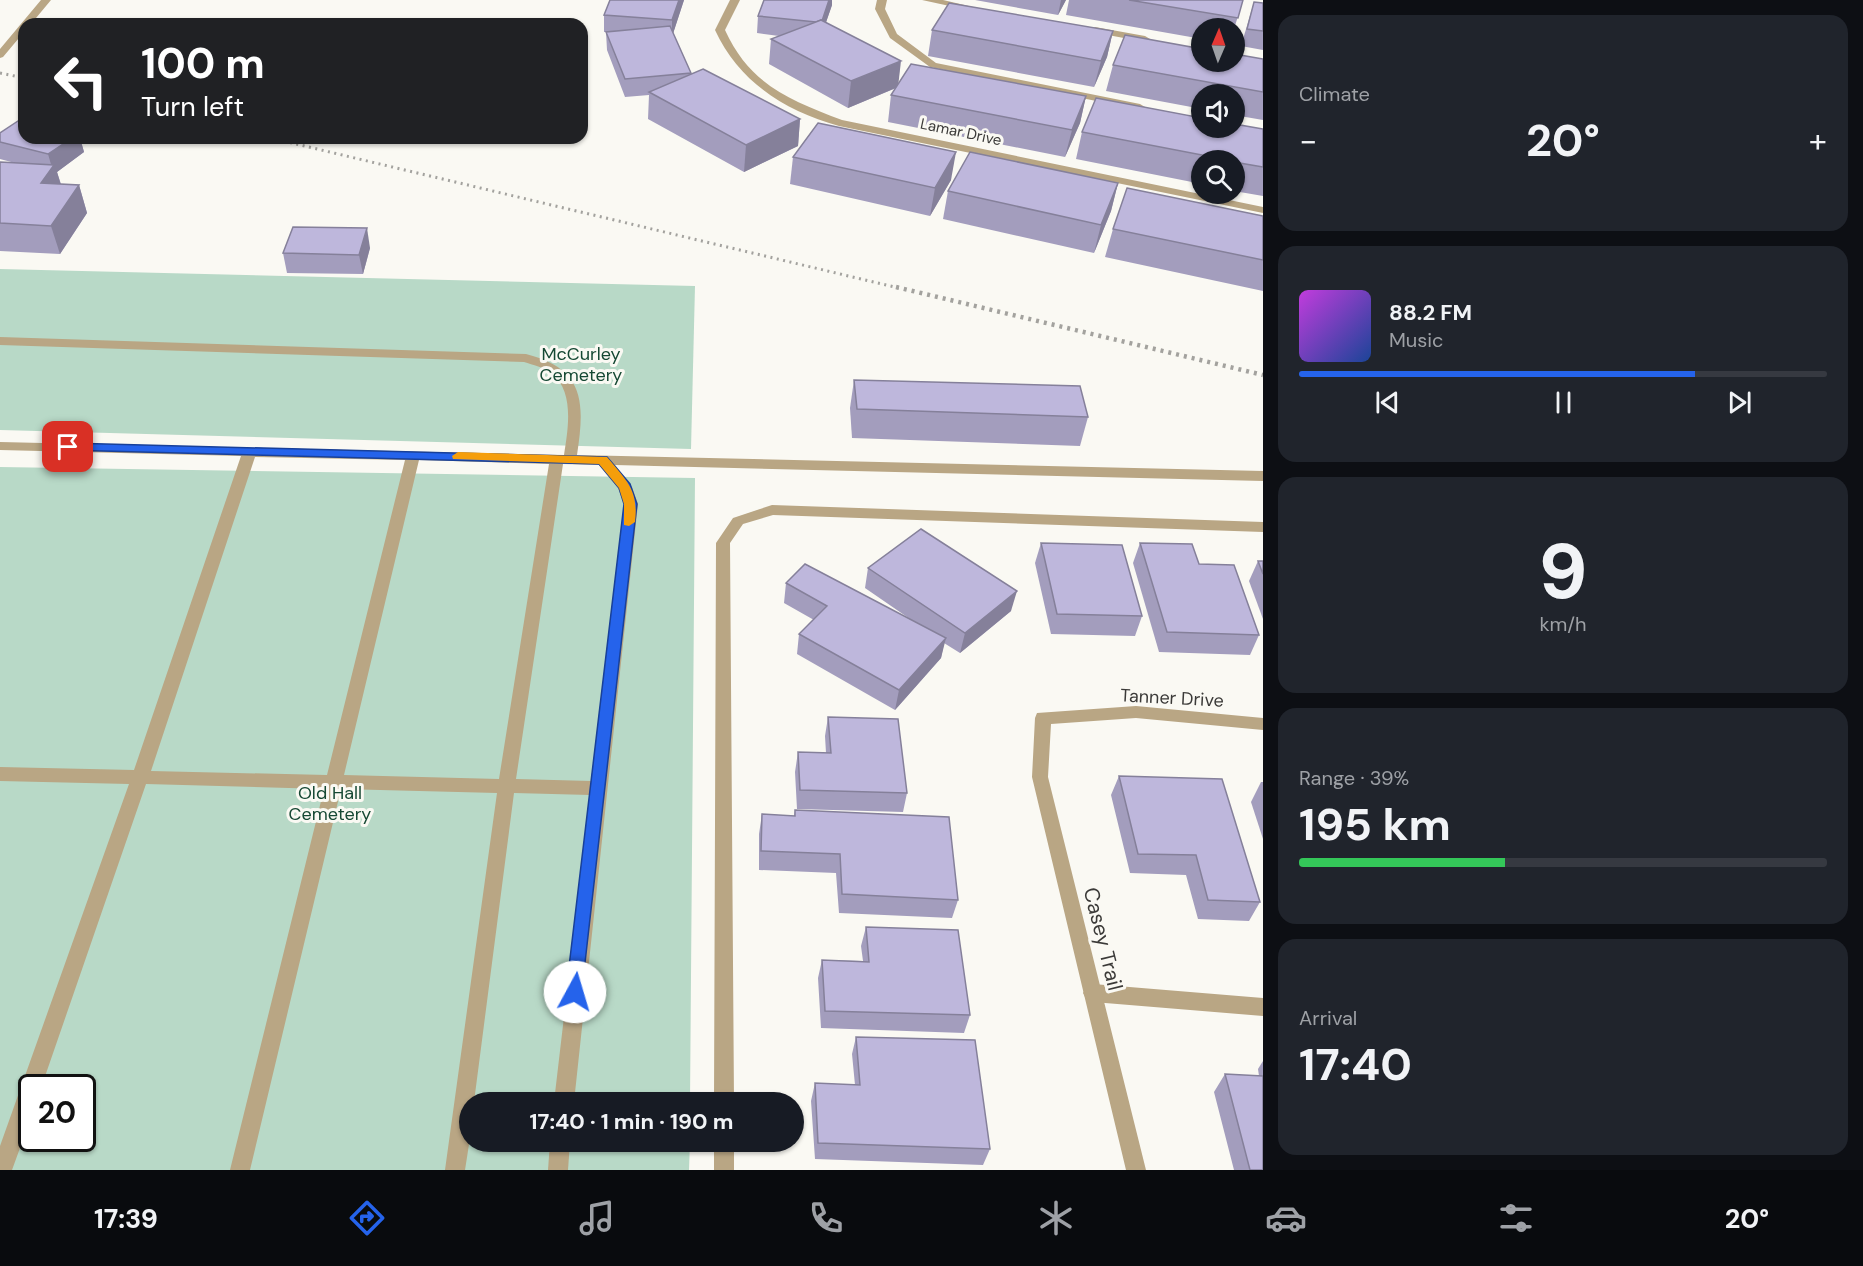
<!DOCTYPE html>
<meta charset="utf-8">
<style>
:root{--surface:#171b24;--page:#20242c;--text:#f1f3f6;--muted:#9ea1a6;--line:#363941;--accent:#2563eb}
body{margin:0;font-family:"DM Sans",sans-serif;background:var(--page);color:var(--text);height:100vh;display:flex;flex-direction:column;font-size:22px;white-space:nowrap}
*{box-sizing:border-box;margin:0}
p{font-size:20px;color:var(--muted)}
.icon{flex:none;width:33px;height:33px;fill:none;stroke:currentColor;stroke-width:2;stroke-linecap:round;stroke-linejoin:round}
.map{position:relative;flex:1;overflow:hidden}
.drawer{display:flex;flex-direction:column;gap:15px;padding:15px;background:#0d0f14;width:600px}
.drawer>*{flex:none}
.guide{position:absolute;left:18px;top:18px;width:570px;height:126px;border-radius:18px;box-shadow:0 2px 4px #0004;background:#202124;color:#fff;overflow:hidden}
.needle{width:39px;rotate:2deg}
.fabs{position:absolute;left:1191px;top:18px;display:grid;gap:12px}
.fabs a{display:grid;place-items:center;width:54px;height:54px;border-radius:50%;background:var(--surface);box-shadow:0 2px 4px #0004;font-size:30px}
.speed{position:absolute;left:18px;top:1074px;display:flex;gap:12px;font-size:30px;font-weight:700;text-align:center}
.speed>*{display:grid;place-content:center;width:78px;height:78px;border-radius:50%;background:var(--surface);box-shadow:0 2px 4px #0004;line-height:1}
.speed .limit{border:3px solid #111;border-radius:9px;background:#fff;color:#111}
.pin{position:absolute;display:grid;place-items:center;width:51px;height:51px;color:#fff;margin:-26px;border-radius:12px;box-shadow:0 3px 9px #0006}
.me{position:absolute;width:66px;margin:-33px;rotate:6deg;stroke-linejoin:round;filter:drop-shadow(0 0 4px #0008)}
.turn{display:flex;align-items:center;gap:21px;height:126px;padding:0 24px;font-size:27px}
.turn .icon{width:78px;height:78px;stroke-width:2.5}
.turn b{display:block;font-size:42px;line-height:51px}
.big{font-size:45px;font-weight:700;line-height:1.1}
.drawer .widget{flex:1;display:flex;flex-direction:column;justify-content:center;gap:9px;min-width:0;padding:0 21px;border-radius:18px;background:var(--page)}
.drawer .dial{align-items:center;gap:0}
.dial b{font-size:78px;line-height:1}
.song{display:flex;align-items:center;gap:18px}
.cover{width:72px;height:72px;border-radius:9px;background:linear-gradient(135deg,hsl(290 70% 55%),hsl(220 70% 35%))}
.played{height:6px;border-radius:3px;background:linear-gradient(90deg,var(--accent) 75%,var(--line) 75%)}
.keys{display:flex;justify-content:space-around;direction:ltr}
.heat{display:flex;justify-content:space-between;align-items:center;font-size:33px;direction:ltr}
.charge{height:9px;border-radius:4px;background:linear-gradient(90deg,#34c759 39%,var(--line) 0)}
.trip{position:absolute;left:459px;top:1092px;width:345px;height:60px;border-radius:30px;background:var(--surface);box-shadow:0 2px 4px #0004;font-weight:700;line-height:60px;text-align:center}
.tab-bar{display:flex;height:96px;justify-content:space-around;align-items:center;background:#090b0e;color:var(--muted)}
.tab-bar .icon{width:42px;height:42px}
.tab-bar .active{color:var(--accent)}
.tab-bar b{font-size:27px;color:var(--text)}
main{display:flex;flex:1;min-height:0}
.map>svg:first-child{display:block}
</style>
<main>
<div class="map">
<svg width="1263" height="1170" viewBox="0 0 1263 1170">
<rect width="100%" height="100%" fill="#faf9f3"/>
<g fill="#b8d9c7" fill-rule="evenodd">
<polygon points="0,269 695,286 691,449 0,430"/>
<path d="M 0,467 L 695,478 L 690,1102 L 470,1102 L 470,1142 L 690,1142 L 689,1170 L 0,1170 ZM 32,1088 L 82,1088 L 82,1138 L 32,1138 Z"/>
</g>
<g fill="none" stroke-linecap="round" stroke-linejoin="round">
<g fill="#b9a684" fill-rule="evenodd">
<polygon points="877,0 887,0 885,9 897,34 936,63 1140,104 1145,107 1140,110 930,67 890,38 875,9"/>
<path d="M 0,337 L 526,354 C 585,369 585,402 577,455 L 1263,471 L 1263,481 L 615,465 L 632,487 L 638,504 L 574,1102 L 554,1102 L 590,795 L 514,793 L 474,1102 L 470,1102 L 470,1138 L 465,1170 L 445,1170 L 497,793 L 341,789 L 250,1170 L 230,1170 L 324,789 L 146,784 L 41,1088 L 32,1088 L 32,1115 L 12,1170 L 0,1170 L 0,1146 L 129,784 L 0,781 L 0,767 L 134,770 L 241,456 L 0,450 L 0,442 L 564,455 C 568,429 575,391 551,373 C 544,367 533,365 524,362 L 0,345 ZM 255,457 L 405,460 L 327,775 L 151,771 ZM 419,460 L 549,464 L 499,779 L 344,775 ZM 563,464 L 599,465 L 618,488 L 624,504 L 591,781 L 516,779 Z"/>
<polygon points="772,505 1263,522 1263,532 773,515 743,524 730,543 734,1102 714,1102 716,543 733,518"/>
<polygon points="1093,984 1263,998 1263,1016 1093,1002 1086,999 1083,993 1086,987"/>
<polygon points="550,1142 570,1142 568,1170 548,1170"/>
<rect x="714" y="1142" width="20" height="28"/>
</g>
<g fill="#b9a684" fill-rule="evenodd">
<path d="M 730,0 L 740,0 L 725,30 C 750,85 790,100 842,120 L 1263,207 L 1263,213 L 839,126 C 785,111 739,82 715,30 Z"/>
<polygon points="922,0 943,0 973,7 968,10"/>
<polygon points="1095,27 1145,36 1150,39 1145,42 1092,32 1090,30"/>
<polygon points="1136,706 1263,718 1263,730 1136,718 1051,724 1048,777 1146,1170 1126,1170 1032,777 1035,718 1037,713"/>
</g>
<polygon fill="#b9a684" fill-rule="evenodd" points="41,0 51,0 31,24 24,24 24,32 3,57 0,58 0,49"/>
<g stroke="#a3a29e" stroke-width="3" stroke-dasharray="2 4.5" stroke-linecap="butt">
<polyline points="0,73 24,78"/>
<polyline points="271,138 903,289"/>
</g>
<polyline stroke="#a3a29e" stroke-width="4.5" stroke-dasharray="3 5" stroke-linecap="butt" points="896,287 1263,375"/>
</g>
<g fill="#a39dbd">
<polygon points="610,0 684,0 673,33 691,74 800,119 798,146 744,172 648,119 649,95 625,97 607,50 606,32 604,32 604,15"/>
<polygon points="764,0 832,0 832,5 826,22 898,84 1086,96 1080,123 1065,157 888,122 891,95 896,88 848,108 769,64 771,39 779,36 757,33 758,16"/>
<polygon points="975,0 1066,0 1058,15"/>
<polygon points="1069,0 1243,0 1234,29 1234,28 1202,28 1202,39 1066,15"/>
<polygon points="1254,2 1263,3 1263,50 1241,46"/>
<polygon points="932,30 1113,31 1107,57 1094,87 928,56"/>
<polygon points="1263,59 1263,120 1234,115 1234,94 1202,94 1202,109 1106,91 1113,65"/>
<polygon points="1263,129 1263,196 1234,191 1234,160 1202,160 1202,184 1076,159 1082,132"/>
<polygon points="0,133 24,138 80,138 84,152 57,172 61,184 79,185 87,213 60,254 0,251 0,162 15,163 0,159"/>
<polygon points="793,157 951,180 930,216 790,184"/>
<polygon points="1118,183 1111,211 1094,253 943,219 948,191"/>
<polygon points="1263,216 1263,291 1105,257 1113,229"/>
<polygon points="370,248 363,274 287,273 283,253"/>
<polygon points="854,380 1088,417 1080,446 852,438 850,408"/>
<polygon points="1041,543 1142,616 1135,636 1051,634 1035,563"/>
<polygon points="1140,543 1199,564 1259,635 1250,655 1159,652 1133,563"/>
<polygon points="1258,561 1263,561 1263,619 1249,581"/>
<polygon points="868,568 1011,611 960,653 944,643 941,658 895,710 797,654 799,634 814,620 784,603 786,583 910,619 865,588"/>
<polygon points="828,717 907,793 903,812 797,809 795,772 798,752 826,753 825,736"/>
<polygon points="1119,776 1260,902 1249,921 1198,919 1186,875 1130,873 1111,795"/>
<polygon points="1261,782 1263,782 1263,839 1251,802"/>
<polygon points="795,810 958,900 952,918 839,913 836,873 759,870 759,834 762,814 794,816"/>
<polygon points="866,927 970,1015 964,1033 821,1028 818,978 822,960 863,961 861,946"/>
<polygon points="856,1037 990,1149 983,1165 815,1159 811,1101 815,1083 855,1085 852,1054"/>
<polygon points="1263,1061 1263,1170 1234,1170 1214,1092 1225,1074 1259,1076 1258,1069"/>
</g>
<g fill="#85809a">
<polygon points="679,0 684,0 672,37 672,20"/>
<polygon points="829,0 832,0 832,5 820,40 822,22"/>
<polygon points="1061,0 1066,0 1058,15"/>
<polygon points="1113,31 1107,57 1094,87 1101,61"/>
<polygon points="901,61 898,87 848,108 851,81"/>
<polygon points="1086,96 1080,123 1065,157 1072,130"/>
<polygon points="800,119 798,146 744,172 746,145"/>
<polygon points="72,138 80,138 84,152 57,172 63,192 41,183 52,168 48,154"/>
<polygon points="956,152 951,180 930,216 935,188"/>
<polygon points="1118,183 1111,211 1094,253 1101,225"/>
<polygon points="79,185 87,213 60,254 51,226"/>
<polygon points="367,228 370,248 363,274 359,255"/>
<polygon points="1017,591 1011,611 960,653 965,633"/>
<polygon points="946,638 941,658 895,710 899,690"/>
</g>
<g fill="#beb7dc" stroke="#85809a" stroke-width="1.5">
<polygon points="610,0 679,0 672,20 604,15"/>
<polygon points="764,0 829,0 822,21 821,20 816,22 758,16"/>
<polygon points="1129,0 1243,0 1238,18"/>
<polygon points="1254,2 1263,3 1263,31 1247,29"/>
<polygon points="949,3 1113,31 1101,61 932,30"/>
<polygon points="821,20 901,61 851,81 771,39"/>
<polygon points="670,26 691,73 625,79 606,32"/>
<polygon points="1125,35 1202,49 1202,62 1234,62 1234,54 1263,59 1263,92 1113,65"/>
<polygon points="911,64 1086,96 1072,130 891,95"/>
<polygon points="703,69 800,119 746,145 649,92"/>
<polygon points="1096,98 1202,118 1202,128 1234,128 1234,124 1263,129 1263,167 1234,162 1234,160 1228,160 1082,132"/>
<polygon points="21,119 24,120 24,138 72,138 48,154 0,142 0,133"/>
<polygon points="818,123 956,152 935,188 793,157"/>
<polygon points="970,152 1118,183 1101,225 948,191"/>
<polygon points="0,162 54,165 41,183 79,185 51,226 0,223"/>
<polygon points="1127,188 1263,216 1263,260 1113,229"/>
<polygon points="293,227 367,228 359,255 283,253"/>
<polygon points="854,380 1080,386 1088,417 857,409"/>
<polygon points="921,529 1017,591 965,633 868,568"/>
<polygon points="1041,543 1122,545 1142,616 1057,614"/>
<polygon points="1140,543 1192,544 1199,564 1234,565 1259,635 1167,632"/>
<polygon points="1258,561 1263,561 1263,574"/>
<polygon points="805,564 946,638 899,690 799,634 827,606 786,583"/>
<polygon points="828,717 898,719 907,793 800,790 798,752 831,753"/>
<polygon points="1119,776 1222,779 1260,902 1208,900 1196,855 1138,854"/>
<polygon points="795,810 949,817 958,900 842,894 840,854 761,851 762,814 795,816"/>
<polygon points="866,927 958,930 970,1015 825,1011 822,960 869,962"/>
<polygon points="856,1037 975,1040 990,1149 818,1143 815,1083 860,1085"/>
<polygon points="1225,1074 1263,1076 1263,1170 1250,1170"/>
</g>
<polygon fill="#2563eb" stroke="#184099" stroke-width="1.5" points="68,443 607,457 630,484 637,504 581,998 575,1000 569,998 566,992 624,504 619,488 599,464 64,450 62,447"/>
<path fill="#f59e0b" d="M 458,452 L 607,457 C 626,480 639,490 635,522 L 629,526 L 624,525 L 624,504 L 619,488 L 599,464 L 453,459 L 452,456 Z"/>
<g text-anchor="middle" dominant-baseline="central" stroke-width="6" stroke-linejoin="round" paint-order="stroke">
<g font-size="15" fill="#3b3a38" stroke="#faf9f3">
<text transform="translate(961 132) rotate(12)">Lamar Drive</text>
</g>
<g font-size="18" fill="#154833" stroke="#faf9f3">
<text x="581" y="354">McCurley<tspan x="581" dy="21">Cemetery</tspan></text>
<text x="330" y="793">Old Hall<tspan x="330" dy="21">Cemetery</tspan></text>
</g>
<g font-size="18" fill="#3b3a38" stroke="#faf9f3">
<text transform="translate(1172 698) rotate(3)">Tanner Drive</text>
</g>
<g font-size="21" fill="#3b3a38" stroke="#faf9f3">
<text transform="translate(1103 939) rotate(76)">Casey Trail</text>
</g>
</g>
</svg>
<div class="fabs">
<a><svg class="needle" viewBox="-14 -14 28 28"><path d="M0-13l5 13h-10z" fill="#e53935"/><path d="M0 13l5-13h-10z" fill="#9ea1a6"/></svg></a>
<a><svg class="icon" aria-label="sound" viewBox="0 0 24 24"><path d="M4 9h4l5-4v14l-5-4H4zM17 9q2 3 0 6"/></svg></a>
<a><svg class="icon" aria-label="search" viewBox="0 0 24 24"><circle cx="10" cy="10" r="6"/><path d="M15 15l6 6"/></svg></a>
</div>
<div class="speed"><div class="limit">20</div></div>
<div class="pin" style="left:68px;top:447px;background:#d93025"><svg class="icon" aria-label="arrive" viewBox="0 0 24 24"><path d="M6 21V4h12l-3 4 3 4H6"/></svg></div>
<svg class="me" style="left:575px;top:992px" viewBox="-20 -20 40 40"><circle r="19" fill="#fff"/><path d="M0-13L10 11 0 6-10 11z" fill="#2563eb"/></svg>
<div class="trip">17:40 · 1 min · 190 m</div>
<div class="guide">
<div class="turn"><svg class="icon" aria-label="left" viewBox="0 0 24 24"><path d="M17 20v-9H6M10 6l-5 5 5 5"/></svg><div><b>100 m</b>Turn left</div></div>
</div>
</div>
<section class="drawer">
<div class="widget"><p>Climate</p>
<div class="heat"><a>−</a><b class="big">20°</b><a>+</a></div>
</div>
<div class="widget">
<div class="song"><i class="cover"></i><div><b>88.2 FM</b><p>Music</p></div></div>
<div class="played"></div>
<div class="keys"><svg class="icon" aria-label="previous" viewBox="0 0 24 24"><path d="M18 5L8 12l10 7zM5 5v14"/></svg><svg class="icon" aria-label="pause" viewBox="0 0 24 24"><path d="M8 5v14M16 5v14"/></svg><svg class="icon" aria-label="next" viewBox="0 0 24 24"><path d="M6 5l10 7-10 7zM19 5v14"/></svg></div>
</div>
<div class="widget dial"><b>9</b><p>km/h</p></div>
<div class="widget"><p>Range · 39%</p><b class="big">195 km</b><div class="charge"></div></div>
<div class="widget"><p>Arrival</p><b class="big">17:40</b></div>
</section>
</main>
<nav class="tab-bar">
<b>17:39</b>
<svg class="icon active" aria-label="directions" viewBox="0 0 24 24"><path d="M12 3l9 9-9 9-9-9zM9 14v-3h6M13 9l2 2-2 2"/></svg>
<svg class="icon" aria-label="music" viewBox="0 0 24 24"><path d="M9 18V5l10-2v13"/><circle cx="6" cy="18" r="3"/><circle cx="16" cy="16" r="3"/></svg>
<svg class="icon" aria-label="phone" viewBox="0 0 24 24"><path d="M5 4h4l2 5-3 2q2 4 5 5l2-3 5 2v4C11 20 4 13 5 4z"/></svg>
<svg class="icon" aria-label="climate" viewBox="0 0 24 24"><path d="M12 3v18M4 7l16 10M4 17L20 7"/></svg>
<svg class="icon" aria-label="car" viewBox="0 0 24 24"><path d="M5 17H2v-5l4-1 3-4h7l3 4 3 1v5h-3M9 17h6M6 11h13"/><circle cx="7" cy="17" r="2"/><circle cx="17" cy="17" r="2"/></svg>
<svg class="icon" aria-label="filters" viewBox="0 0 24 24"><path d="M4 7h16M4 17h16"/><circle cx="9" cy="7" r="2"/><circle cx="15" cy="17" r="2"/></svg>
<b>20°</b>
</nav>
